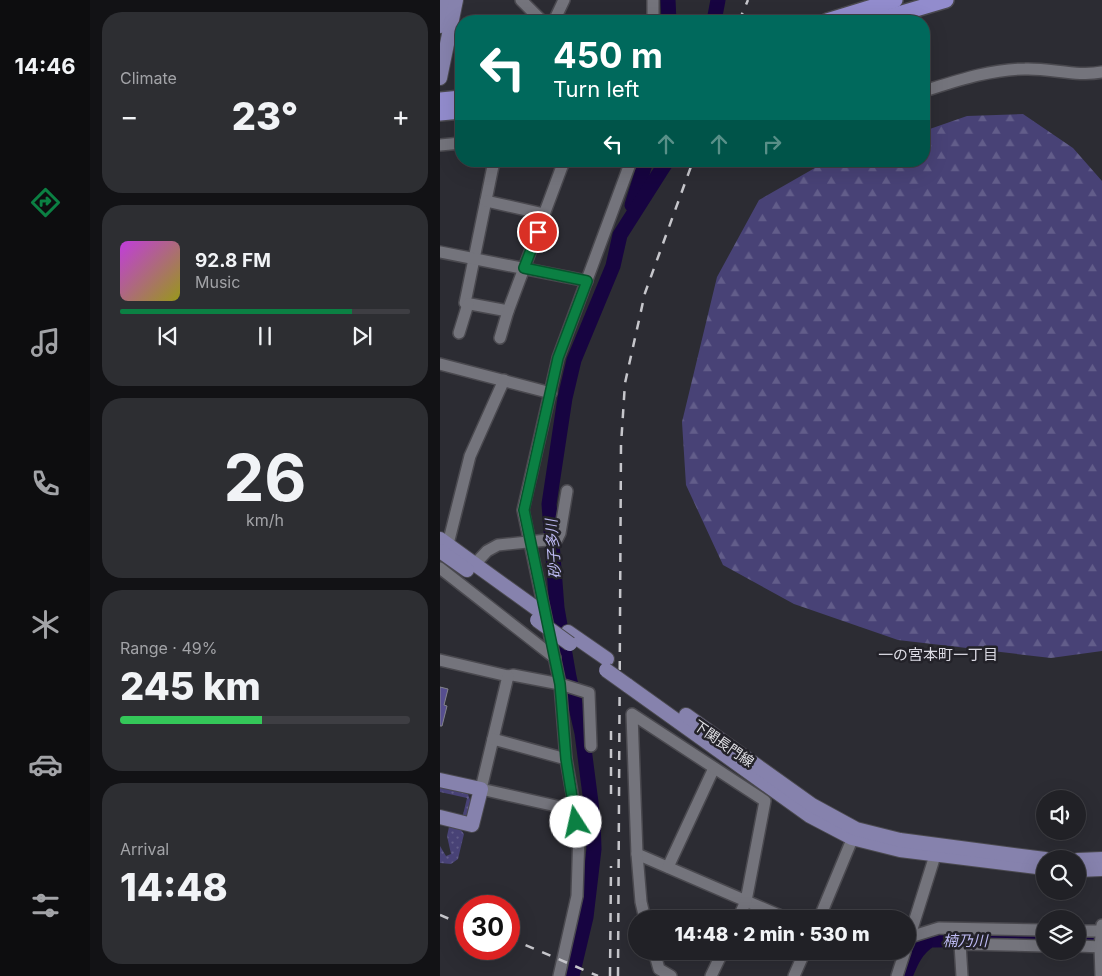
<!DOCTYPE html>
<meta charset="utf-8">
<style>
:root{--surface:#212126;--page:#2d2e32;--text:#f1f3f6;--muted:#a2a3a7;--line:#3e3e43;--accent:#0b8043}
body{margin:0;font-family:Inter,"Noto Sans JP",sans-serif;background:var(--page);color:var(--text);height:100vh;display:flex;flex-direction:column;font-size:19px;white-space:nowrap}
*{box-sizing:border-box;margin:0}
p{font-size:16px;color:var(--muted)}
.icon{flex:none;width:28px;height:28px;fill:none;stroke:currentColor;stroke-width:2;stroke-linecap:round;stroke-linejoin:round}
.map{position:relative;flex:1;overflow:hidden}
.panel{display:flex;flex-direction:column;gap:12px;padding:12px;background:#121215;width:350px}
.panel>*{flex:none}
.hud{position:absolute;left:15px;top:15px;width:475px;height:152px;border-radius:20px;box-shadow:0 5px 20px #0002,0 0 0 1px var(--line);background:#00695c;color:#fff;overflow:hidden}
.controls{position:absolute;left:596px;top:790px;display:grid;gap:10px}
.controls a{display:grid;place-items:center;width:50px;height:50px;border-radius:50%;background:var(--surface);box-shadow:0 5px 20px #0002,0 0 0 1px var(--line);font-size:25px}
.speed{position:absolute;left:15px;top:895px;display:flex;gap:10px;font-size:25px;font-weight:700;text-align:center}
.speed>*{display:grid;place-content:center;width:65px;height:65px;border-radius:50%;background:var(--surface);box-shadow:0 5px 20px #0002,0 0 0 1px var(--line);line-height:1}
.speed .limit{border:8px solid #d22;background:#fff;color:#111}
.pin{position:absolute;display:grid;place-items:center;width:42px;height:42px;color:#fff;margin:-21px;border:2px solid #fff;border-radius:50%;box-shadow:0 1px 5px #0007}
.me{position:absolute;width:55px;margin:-28px;rotate:350deg;stroke-linejoin:round;filter:drop-shadow(0 0 4px #0008)}
.turn{display:flex;align-items:center;gap:18px;height:105px;padding:0 15px;font-size:22px}
.turn .icon{width:65px;height:65px;stroke-width:2.5}
.turn b{display:block;font-size:35px;line-height:42px}
.lanes{display:flex;align-items:center;height:48px;padding:0 15px;background:#0003;justify-content:center;gap:25px;direction:ltr}
.lanes .off{opacity:.35}
.big{font-size:38px;font-weight:800;line-height:1.1}
.panel .card{flex:1;display:flex;flex-direction:column;justify-content:center;gap:8px;min-width:0;padding:0 18px;border-radius:20px;background:var(--page)}
.panel .dial{align-items:center;gap:0}
.dial b{font-size:65px;line-height:1}
.song{display:flex;align-items:center;gap:15px}
.cover{width:60px;height:60px;border-radius:8px;background:linear-gradient(135deg,hsl(290 70% 55%),hsl(60 70% 35%))}
.played{height:5px;border-radius:2px;background:linear-gradient(90deg,var(--accent) 80%,var(--line) 80%)}
.keys{display:flex;justify-content:space-around;direction:ltr}
.heat{display:flex;justify-content:space-between;align-items:center;font-size:28px;direction:ltr}
.charge{height:8px;border-radius:4px;background:linear-gradient(90deg,#34c759 49%,var(--line) 0)}
.trip{position:absolute;left:188px;top:910px;width:288px;height:50px;border-radius:25px;background:var(--surface);box-shadow:0 5px 20px #0002,0 0 0 1px var(--line);font-weight:800;line-height:50px;text-align:center}
main{display:flex;flex:1;min-height:0}
.dock{display:flex;flex-direction:column;width:90px;justify-content:space-around;align-items:center;background:#0d0d0f;color:var(--muted)}
.dock .icon{width:35px;height:35px}
.dock .on{color:var(--accent)}
.dock b{font-size:22px;color:var(--text)}
.map>svg:first-child{display:block}
</style>
<main>
<nav class="dock">
<b>14:46</b>
<svg class="icon on" aria-label="directions" viewBox="0 0 24 24"><path d="M12 3l9 9-9 9-9-9zM9 14v-3h6M13 9l2 2-2 2"/></svg>
<svg class="icon" aria-label="music" viewBox="0 0 24 24"><path d="M9 18V5l10-2v13"/><circle cx="6" cy="18" r="3"/><circle cx="16" cy="16" r="3"/></svg>
<svg class="icon" aria-label="phone" viewBox="0 0 24 24"><path d="M5 4h4l2 5-3 2q2 4 5 5l2-3 5 2v4C11 20 4 13 5 4z"/></svg>
<svg class="icon" aria-label="climate" viewBox="0 0 24 24"><path d="M12 3v18M4 7l16 10M4 17L20 7"/></svg>
<svg class="icon" aria-label="car" viewBox="0 0 24 24"><path d="M5 17H2v-5l4-1 3-4h7l3 4 3 1v5h-3M9 17h6M6 11h13"/><circle cx="7" cy="17" r="2"/><circle cx="17" cy="17" r="2"/></svg>
<svg class="icon" aria-label="filters" viewBox="0 0 24 24"><path d="M4 7h16M4 17h16"/><circle cx="9" cy="7" r="2"/><circle cx="15" cy="17" r="2"/></svg>
</nav>
<section class="panel">
<div class="card"><p>Climate</p>
<div class="heat"><a>−</a><b class="big">23°</b><a>+</a></div>
</div>
<div class="card">
<div class="song"><i class="cover"></i><div><b>92.8 FM</b><p>Music</p></div></div>
<div class="played"></div>
<div class="keys"><svg class="icon" aria-label="previous" viewBox="0 0 24 24"><path d="M18 5L8 12l10 7zM5 5v14"/></svg><svg class="icon" aria-label="pause" viewBox="0 0 24 24"><path d="M8 5v14M16 5v14"/></svg><svg class="icon" aria-label="next" viewBox="0 0 24 24"><path d="M6 5l10 7-10 7zM19 5v14"/></svg></div>
</div>
<div class="card dial"><b>26</b><p>km/h</p></div>
<div class="card"><p>Range · 49%</p><b class="big">245 km</b><div class="charge"></div></div>
<div class="card"><p>Arrival</p><b class="big">14:48</b></div>
</section>
<div class="map">
<svg width="662" height="976" viewBox="0 0 662 976">
<defs>
<pattern id="grass-dots" width="8" height="8" patternUnits="userSpaceOnUse" patternTransform="scale(1.25)"><rect width="8" height="8" fill="#484276"/><path d="M2 2h.1M6 6h.1" fill="none" stroke="#625d8a" stroke-width="1.8" stroke-linecap="round"/></pattern>
<pattern id="forest-firs" width="22" height="20" patternUnits="userSpaceOnUse" patternTransform="scale(1.25)"><rect width="22" height="20" fill="#484276"/><path d="M5 1l3.5 6h-7zM16 11l3.5 6h-7z" fill="#625d8a"/></pattern>
</defs>
<rect width="100%" height="100%" fill="#2c2c33"/>
<g fill="url(#grass-dots)">
<polygon points="0,786 28,794 31,803 26,818 22,819 27,798 0,792"/>
<polygon points="9,827 21,830 24,834 18,859 11,864 0,863 0,846 6,856 11,854 7,836"/>
</g>
<polygon fill="url(#forest-firs)" points="583,114 633,148 662,181 662,651 611,658 458,640 354,604 283,565 246,485 242,422 277,277 319,200 387,161 484,161 484,131 527,116"/>
<g fill="none" stroke-linecap="round" stroke-linejoin="round">
<g stroke="#170441" stroke-width="15">
<polyline points="228,0 229,21"/>
<polyline points="274,21 278,0"/>
<polyline points="192,205 206,161"/>
<polyline points="638,940 662,940"/>
<polyline points="132,976 146,917 154,849 153,818 142,733 129,677 117,608 109,504 125,398 134,360 173,266 180,235 227,161"/>
<path d="M 465,976 C 471,961 476,949 490,940 L 605,939"/>
</g>
</g>
<polygon fill="#564e8f" stroke="#83838b" points="0,687 8,689 4,705 7,706 2,726 0,726"/>
<g fill="none" stroke-linecap="round" stroke-linejoin="round">
<defs>
<g id="minor">
<polyline points="81,0 102,21"/>
<polyline points="213,0 213,21"/>
<polyline points="114,21 124,0"/>
<path d="M 484,91 C 516,81 551,69 585,69 C 610,68 638,77 662,72"/>
<polyline points="0,145 21,143"/>
<polyline points="54,161 25,303 68,311 124,161"/>
<polyline points="46,201 104,214"/>
<polyline points="0,252 147,281"/>
<polyline points="19,333 28,304"/>
<polyline points="60,338 68,311"/>
<polyline points="0,364 111,393"/>
<polyline points="8,544 30,456 64,380"/>
<polyline points="35,564 47,551 58,545 117,539 120,533 127,491"/>
<polyline points="0,568 115,658"/>
<polyline points="0,660 68,676 73,675 120,684 149,693 151,746"/>
<polyline points="68,676 41,789 134,810"/>
<polyline points="53,739 126,759"/>
<polyline points="197,854 348,919"/>
<polyline points="228,867 274,768"/>
<polyline points="205,919 201,902 197,854 192,714 325,801 306,901 298,919"/>
<polyline points="379,919 416,830"/>
<polyline points="638,931 662,931"/>
<polyline points="470,937 499,928 605,930"/>
<polyline points="638,946 662,947"/>
<polyline points="466,948 498,846"/>
<polyline points="214,951 219,969 231,976"/>
<polyline points="119,976 137,896 139,833 126,759 120,684 83,510 118,358 191,161"/>
<polyline points="271,976 283,951"/>
<polyline points="354,976 365,951"/>
<polyline points="457,976 465,951"/>
<polyline points="522,976 520,944 605,946"/>
<polyline points="661,976 660,947 662,925"/>
</g>
<g id="major">
<polyline points="0,26 4,0"/>
<polyline points="0,78 16,0"/>
<polyline points="0,539 97,609"/>
<polyline points="0,551 27,570"/>
<polyline points="128,632 167,659"/>
<polyline points="187,685 370,816 412,838 460,850 605,868"/>
<polyline points="246,715 372,805 416,829 460,840 605,859"/>
<polyline points="0,780 41,789 32,825 0,817"/>
<polyline points="638,860 662,859"/>
<polyline points="638,870 662,869"/>
</g>
<g id="highway">
<polyline points="387,21 455,0"/>
<polyline points="435,21 506,0"/>
<polyline points="0,100 21,98"/>
<polyline points="0,113 21,111"/>
</g>
</defs>
<use href="#minor" stroke="#4a494f" stroke-width="14"/>
<use href="#major" stroke="#4a494f" stroke-width="16"/>
<use href="#highway" stroke="#4a494f" stroke-width="18"/>
<use href="#minor" stroke="#74747c" stroke-width="11"/>
<use href="#major" stroke="#8682ad" stroke-width="14"/>
<use href="#highway" stroke="#928ccd" stroke-width="15"/>
<g stroke="#c6c6cb" stroke-width="2.5" stroke-dasharray="9 9" stroke-linecap="butt">
<polyline points="299,21 308,0"/>
<polyline points="171,794 171,731"/>
<polyline points="0,915 26,926"/>
<polyline points="69,938 158,976"/>
<polyline points="170,976 171,866"/>
<polyline points="178,976 181,445 185,383 205,293 253,161"/>
</g>
<defs>
<g id="major-bridge">
<polyline points="97,620 130,644"/>
<polyline points="166,670 187,685"/>
</g>
</defs>
<use href="#major-bridge" stroke="#4a494f" stroke-width="16" stroke-linecap="butt"/>
<use href="#major-bridge" stroke="#8682ad" stroke-width="14"/>
</g>
<g fill="none" stroke-linecap="round" stroke-linejoin="round">
<defs>
<polyline id="route" points="98,232 84,268 147,281 118,358 84,510 120,684 126,759 136,822"/>
</defs>
<use href="#route" stroke="#07532c" stroke-width="12"/>
<use href="#route" stroke="#0b8043" stroke-width="9"/>
</g>
<g text-anchor="middle" dominant-baseline="central" stroke-width="5" stroke-linejoin="round" paint-order="stroke">
<g font-size="14" fill="#e1e1e6" stroke="#232229">
<text transform="translate(284 743) rotate(35)">下関長門線</text>
</g>
<g font-size="15" font-style="italic" fill="#bdbaf3" stroke="#232229">
<text transform="translate(113 549) rotate(-94)">砂子多川</text>
<text x="525" y="940">楠乃川</text>
</g>
<g font-size="15" fill="#dddce5" stroke="#232229">
<text x="498" y="654">一の宮本町一丁目</text>
</g>
</g>
</svg>
<div class="controls">
<a><svg class="icon" aria-label="sound" viewBox="0 0 24 24"><path d="M4 9h4l5-4v14l-5-4H4zM17 9q2 3 0 6"/></svg></a>
<a><svg class="icon" aria-label="search" viewBox="0 0 24 24"><circle cx="10" cy="10" r="6"/><path d="M15 15l6 6"/></svg></a>
<a><svg class="icon" aria-label="layers" viewBox="0 0 24 24"><path d="M12 4l9 5-9 5-9-5zM3 14l9 5 9-5"/></svg></a>
</div>
<div class="speed"><div class="limit">30</div></div>
<div class="pin" style="left:98px;top:232px;background:#d93025"><svg class="icon" aria-label="arrive" viewBox="0 0 24 24"><path d="M6 21V4h12l-3 4 3 4H6"/></svg></div>
<svg class="me" style="left:136px;top:822px" viewBox="-20 -20 40 40"><circle r="19" fill="#fff"/><path d="M0-13L10 11 0 6-10 11z" fill="#0b8043"/></svg>
<div class="trip">14:48 · 2 min · 530 m</div>
<div class="hud">
<div class="turn"><svg class="icon" aria-label="left" viewBox="0 0 24 24"><path d="M17 20v-9H6M10 6l-5 5 5 5"/></svg><div><b>450 m</b>Turn left</div></div>
<div class="lanes"><svg class="icon" aria-label="left" viewBox="0 0 24 24"><path d="M17 20v-9H6M10 6l-5 5 5 5"/></svg><svg class="icon off" aria-label="ahead" viewBox="0 0 24 24"><path d="M12 20V5M6 11l6-6 6 6"/></svg><svg class="icon off" aria-label="ahead" viewBox="0 0 24 24"><path d="M12 20V5M6 11l6-6 6 6"/></svg><svg class="icon off" aria-label="right" viewBox="0 0 24 24"><path d="M7 20v-9h11M14 6l5 5-5 5"/></svg></div>
</div>
</div>
</main>
